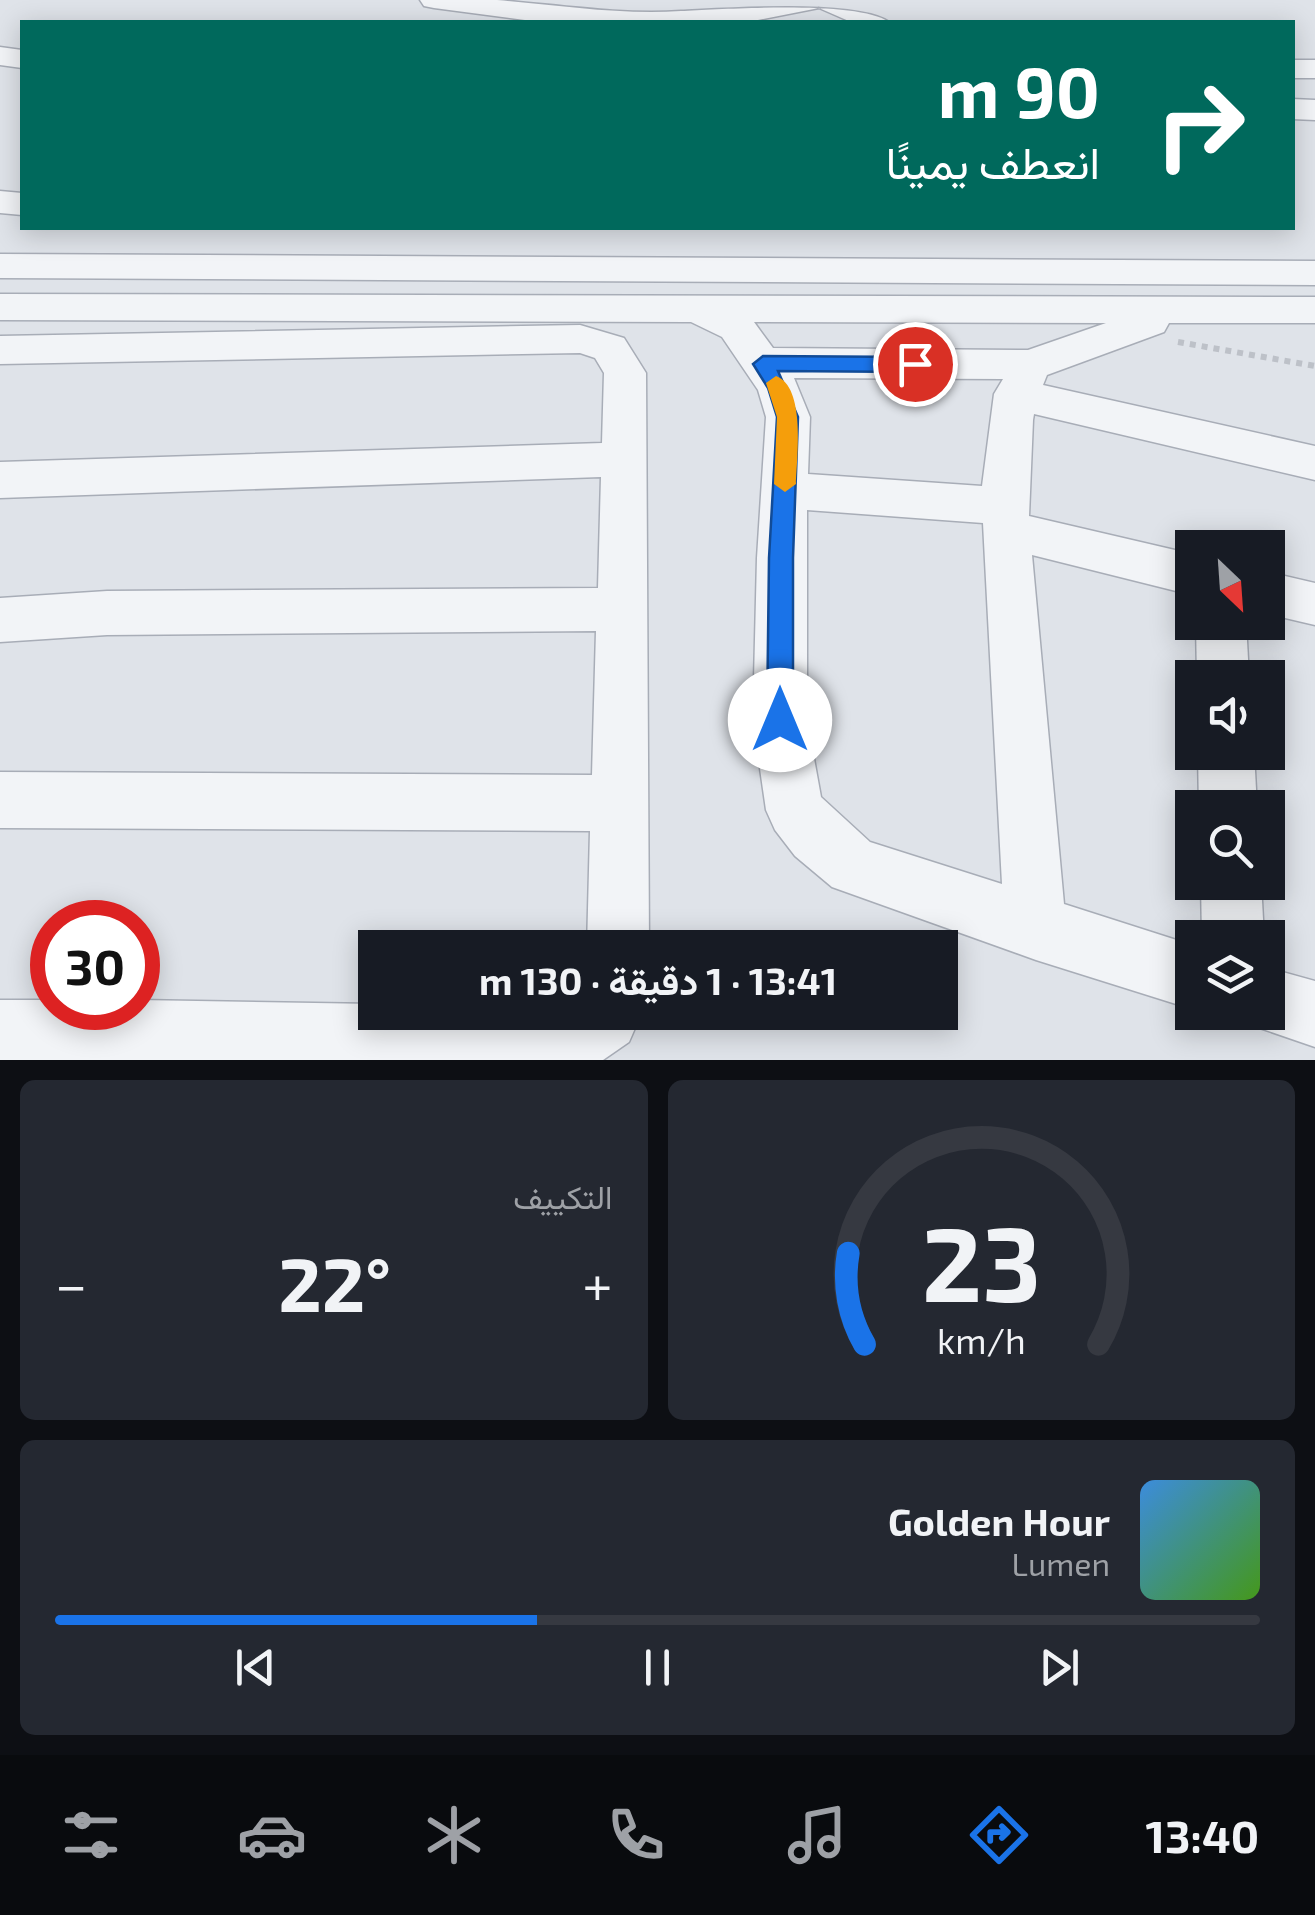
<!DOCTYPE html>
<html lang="ar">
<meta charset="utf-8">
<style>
:root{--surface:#171b24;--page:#242831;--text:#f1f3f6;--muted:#9ea1a6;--line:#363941;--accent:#1a73e8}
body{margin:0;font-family:"Exo 2",Vazirmatn,sans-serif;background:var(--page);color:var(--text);direction:rtl;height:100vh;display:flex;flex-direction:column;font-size:38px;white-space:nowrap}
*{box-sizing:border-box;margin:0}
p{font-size:32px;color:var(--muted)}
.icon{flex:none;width:55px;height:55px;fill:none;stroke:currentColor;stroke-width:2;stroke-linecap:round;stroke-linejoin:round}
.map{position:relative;height:1060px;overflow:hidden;direction:ltr}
.sheet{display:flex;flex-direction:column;gap:20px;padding:20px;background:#0d0f14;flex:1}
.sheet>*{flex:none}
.guide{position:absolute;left:20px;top:20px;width:1275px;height:210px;border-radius:0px;box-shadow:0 5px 25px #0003;direction:rtl;background:#00695c;color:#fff;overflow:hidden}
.needle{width:65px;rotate:155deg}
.fabs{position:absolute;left:1175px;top:530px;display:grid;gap:20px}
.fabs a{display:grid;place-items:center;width:110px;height:110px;border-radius:0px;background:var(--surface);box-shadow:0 5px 25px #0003;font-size:50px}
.speed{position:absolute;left:30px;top:900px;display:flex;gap:20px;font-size:50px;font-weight:700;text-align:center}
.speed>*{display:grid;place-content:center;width:130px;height:130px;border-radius:50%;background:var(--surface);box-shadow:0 5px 25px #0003;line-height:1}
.speed .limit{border:15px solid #d22;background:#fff;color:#111}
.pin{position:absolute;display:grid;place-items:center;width:85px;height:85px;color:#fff;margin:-42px;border:5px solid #fff;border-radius:50%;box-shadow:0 2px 10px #0007}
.me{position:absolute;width:110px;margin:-55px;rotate:0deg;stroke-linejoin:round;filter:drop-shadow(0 0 8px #0008)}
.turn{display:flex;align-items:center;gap:35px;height:210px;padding:0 30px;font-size:45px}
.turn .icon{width:130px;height:130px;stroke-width:2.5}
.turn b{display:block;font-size:70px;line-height:85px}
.big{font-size:75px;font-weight:700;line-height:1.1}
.sheet .card{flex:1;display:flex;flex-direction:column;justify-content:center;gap:15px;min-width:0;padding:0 35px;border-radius:15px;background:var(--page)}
.sheet .dial{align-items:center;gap:0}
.dial svg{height:260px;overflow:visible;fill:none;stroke:var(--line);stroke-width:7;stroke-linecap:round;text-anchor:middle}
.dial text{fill:var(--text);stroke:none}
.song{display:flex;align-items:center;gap:30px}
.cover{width:120px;height:120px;border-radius:15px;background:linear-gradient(135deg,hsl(210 70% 55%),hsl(100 70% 35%))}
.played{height:10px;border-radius:5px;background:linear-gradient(90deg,var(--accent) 40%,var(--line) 40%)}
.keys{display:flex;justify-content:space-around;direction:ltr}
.heat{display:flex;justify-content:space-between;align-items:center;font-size:55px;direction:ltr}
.sheet .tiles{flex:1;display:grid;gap:20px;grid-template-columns:1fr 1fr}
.card:last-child{grid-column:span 2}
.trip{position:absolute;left:358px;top:930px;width:600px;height:100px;border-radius:0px;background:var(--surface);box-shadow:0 5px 25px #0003;font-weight:700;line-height:100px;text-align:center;direction:rtl}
.menu{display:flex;height:160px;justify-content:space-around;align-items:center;background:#090b0e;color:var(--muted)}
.menu .icon{width:70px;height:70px}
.menu .active{color:var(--accent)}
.menu b{font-size:45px;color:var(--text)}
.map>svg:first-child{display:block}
</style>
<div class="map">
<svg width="1315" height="1060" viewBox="0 0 1315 1060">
<rect width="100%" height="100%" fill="#dfe3e9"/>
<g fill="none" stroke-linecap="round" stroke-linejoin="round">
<defs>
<g id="minor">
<path d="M 420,0 C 445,0 471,0 497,0 C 558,5 619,15 681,11 C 728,9 858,0 889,22 L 851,22 L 819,8 L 748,22 L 540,22 L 434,8 L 424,6 Z"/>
<polygon points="0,47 22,50 22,68 0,65"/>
<rect x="1292" y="60" width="23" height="18"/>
<polygon points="1292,99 1315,100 1315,120 1292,119"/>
<polygon points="0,191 22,193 22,215 0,213"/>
<polygon points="0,254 1315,261 1315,285 0,278"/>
<path d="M 0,294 L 1315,297 L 1315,323 L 1169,323 L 1164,332 L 1047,375 L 1043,385 L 1315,446 L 1315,480 L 1034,414 L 1033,420 L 1029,516 L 1192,554 L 1192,595 L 1032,555 L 1064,904 L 1192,945 L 1192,1009 L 1036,960 L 832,887 L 795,856 L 775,830 L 766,810 L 753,720 L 757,558 L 766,417 L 758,390 L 722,337 L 691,322 L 0,320 ZM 754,322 L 1106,323 L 1028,350 L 773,348 ZM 794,378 L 1003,379 L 994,394 L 982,486 L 808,474 L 810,417 ZM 807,510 L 983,523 L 1002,884 L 870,842 L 821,797 L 807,720 Z"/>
<polygon points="580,325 624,338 646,373 649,948 587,948 590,831 0,828 0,772 592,775 596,631 107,635 0,642 0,598 107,591 598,588 601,477 0,498 0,462 602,443 604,373 595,358 580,353 0,364 0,336"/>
<polygon points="1268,572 1315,583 1315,625 1268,614"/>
<polygon points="1196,622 1246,622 1249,678 1197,678"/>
<polygon points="1198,752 1254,752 1257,808 1199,808"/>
<polygon points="1201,882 1261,882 1264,938 1202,938"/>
<polygon points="1268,968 1315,981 1315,1047 1245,1023 1241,1012 1268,1012"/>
<polygon points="0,1000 52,1000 52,1008 138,1008 138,1000 375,1004 375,1012 642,1012 629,1042 603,1060 0,1060"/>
</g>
</defs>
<use href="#minor" stroke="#a8adb7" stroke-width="3"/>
<polyline stroke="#bdc1c8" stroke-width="6" stroke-dasharray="6 6" stroke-linecap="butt" points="1178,342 1315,366"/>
<use href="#minor" fill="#f2f4f7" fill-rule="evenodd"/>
</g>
<polygon fill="#1a73e8" stroke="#114b97" stroke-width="2.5" points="763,356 915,357 925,364 915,372 778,371 798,417 793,558 793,720 789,728 780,732 771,728 767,720 769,558 777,417 768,388 753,364"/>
<path fill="#f59e0b" d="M 776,376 C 806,387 797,457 796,484 L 785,492 L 774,484 L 777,417 L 766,383 Z"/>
</svg>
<div class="fabs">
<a><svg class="needle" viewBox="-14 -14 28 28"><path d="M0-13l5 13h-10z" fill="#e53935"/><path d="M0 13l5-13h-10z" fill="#9ea1a6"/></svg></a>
<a><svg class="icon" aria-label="sound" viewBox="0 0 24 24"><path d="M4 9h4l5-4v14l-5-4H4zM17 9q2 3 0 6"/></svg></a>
<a><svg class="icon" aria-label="search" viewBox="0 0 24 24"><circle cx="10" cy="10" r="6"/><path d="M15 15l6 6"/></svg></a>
<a><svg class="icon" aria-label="layers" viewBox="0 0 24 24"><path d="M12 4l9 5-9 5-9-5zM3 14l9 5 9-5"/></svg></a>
</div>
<div class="speed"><div class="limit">30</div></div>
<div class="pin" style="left:915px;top:364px;background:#d93025"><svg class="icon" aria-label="arrive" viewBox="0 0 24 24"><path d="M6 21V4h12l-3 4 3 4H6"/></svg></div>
<svg class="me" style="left:780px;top:720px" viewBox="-20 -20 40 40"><circle r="19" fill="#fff"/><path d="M0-13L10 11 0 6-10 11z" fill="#1a73e8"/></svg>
<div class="trip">13:41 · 1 دقيقة · 130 m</div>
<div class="guide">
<div class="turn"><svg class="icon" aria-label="right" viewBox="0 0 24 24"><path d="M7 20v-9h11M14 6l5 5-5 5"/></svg><div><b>90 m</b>انعطف يمينًا</div></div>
</div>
</div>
<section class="sheet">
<div class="tiles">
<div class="card dial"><svg viewBox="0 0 100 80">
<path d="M14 69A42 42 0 1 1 86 69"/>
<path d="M14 69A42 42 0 0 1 9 41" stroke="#1a73e8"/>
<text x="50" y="56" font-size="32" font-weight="700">23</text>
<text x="50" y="72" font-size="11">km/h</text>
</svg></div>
<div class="card"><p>التكييف</p>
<div class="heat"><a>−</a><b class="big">22°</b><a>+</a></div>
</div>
<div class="card">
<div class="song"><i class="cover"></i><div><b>Golden Hour</b><p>Lumen</p></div></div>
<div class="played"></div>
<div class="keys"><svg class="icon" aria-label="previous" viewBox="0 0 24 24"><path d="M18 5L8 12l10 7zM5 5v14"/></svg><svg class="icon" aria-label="pause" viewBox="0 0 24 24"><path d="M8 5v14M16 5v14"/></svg><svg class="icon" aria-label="next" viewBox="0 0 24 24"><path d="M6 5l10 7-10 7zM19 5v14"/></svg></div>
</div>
</div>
</section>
<nav class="menu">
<b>13:40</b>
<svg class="icon active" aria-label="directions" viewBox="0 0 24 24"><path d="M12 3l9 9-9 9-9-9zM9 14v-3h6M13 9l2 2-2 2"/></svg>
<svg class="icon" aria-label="music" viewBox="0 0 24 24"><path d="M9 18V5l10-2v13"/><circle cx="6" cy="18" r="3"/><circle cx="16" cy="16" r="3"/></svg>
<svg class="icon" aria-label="phone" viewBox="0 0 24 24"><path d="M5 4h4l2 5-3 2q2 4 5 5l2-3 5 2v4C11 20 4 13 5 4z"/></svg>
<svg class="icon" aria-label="climate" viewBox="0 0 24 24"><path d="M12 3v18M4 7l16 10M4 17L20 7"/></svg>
<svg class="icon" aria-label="car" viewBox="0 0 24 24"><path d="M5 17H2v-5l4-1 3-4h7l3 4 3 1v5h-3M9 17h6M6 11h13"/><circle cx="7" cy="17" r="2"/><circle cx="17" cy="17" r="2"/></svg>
<svg class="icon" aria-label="filters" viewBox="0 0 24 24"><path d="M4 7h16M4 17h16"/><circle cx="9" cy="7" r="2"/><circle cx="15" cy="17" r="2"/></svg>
</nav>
